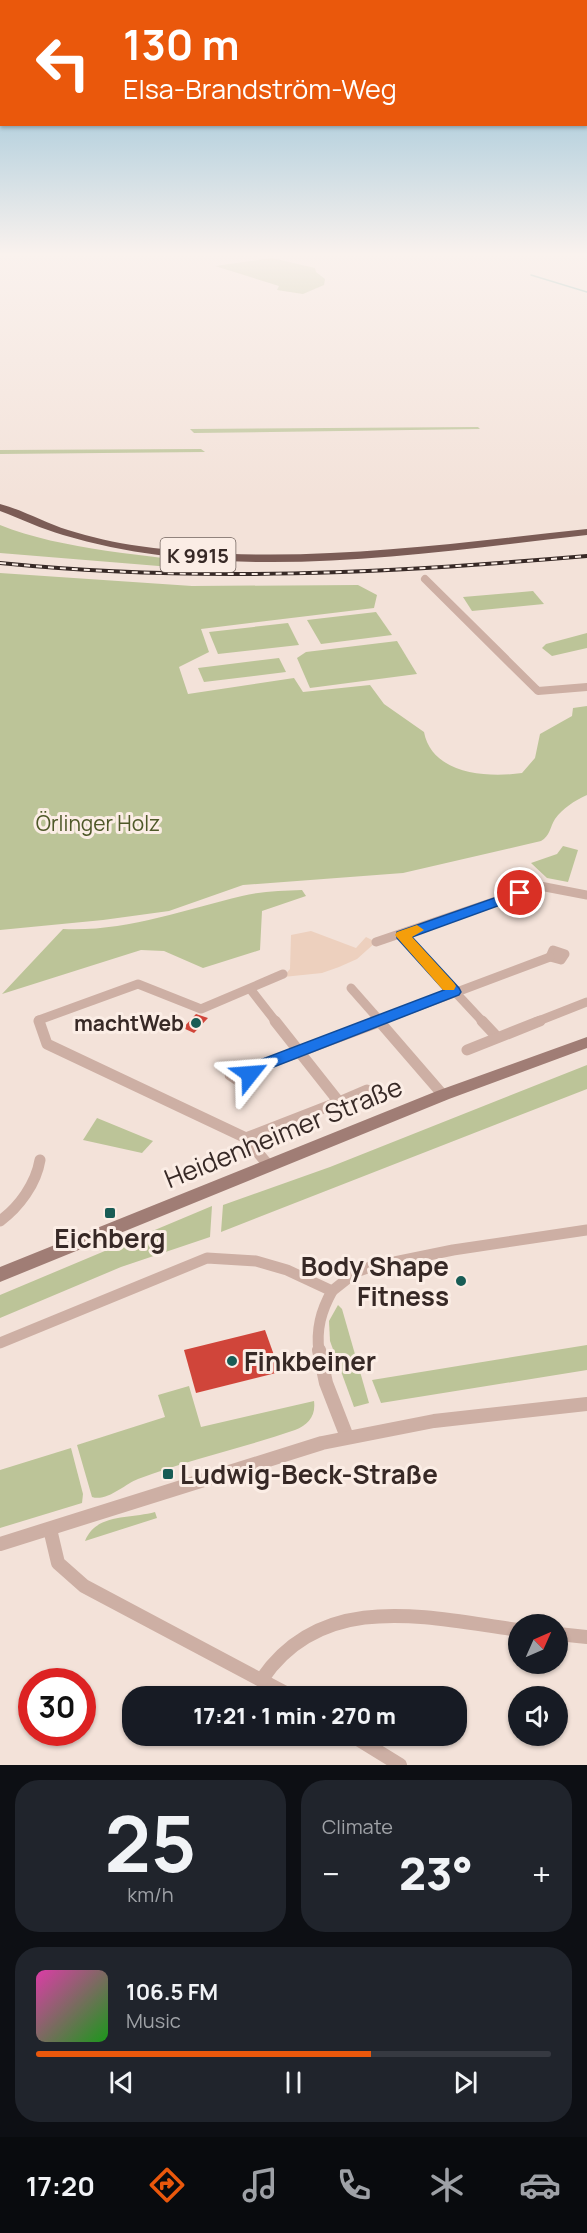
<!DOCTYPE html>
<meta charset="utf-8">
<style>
:root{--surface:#171b24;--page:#20242c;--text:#f1f3f6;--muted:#9ea1a6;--line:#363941;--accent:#ea580c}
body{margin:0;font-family:Manrope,sans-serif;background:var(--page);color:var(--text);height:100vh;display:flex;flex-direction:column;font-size:22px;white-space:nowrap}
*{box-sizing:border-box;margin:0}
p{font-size:20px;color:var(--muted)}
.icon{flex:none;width:33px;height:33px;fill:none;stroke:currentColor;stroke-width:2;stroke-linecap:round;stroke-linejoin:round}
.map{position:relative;height:1765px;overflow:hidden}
.sheet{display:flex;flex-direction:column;gap:15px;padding:15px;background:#0d0f14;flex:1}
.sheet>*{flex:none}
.top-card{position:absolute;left:0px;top:0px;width:588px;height:126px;box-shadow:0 2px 4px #0004;background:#ea580c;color:#fff;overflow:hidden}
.needle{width:39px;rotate:45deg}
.buttons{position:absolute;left:508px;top:1614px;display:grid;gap:12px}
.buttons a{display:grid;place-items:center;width:60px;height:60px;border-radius:50%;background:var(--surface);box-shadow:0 2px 4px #0004;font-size:30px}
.speed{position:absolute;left:18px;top:1668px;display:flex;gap:12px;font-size:30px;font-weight:700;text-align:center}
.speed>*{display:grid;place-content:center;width:78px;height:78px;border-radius:50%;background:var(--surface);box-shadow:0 2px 4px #0004;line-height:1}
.speed .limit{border:9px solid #d22;background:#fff;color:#111}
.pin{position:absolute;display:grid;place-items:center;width:51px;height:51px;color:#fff;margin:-26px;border:3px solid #fff;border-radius:50%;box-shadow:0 2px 6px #0007}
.me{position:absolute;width:66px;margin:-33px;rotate:62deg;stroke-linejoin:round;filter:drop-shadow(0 0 4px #0008)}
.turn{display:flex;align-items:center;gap:21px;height:126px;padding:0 24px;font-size:27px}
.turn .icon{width:78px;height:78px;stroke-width:2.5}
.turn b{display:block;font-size:42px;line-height:51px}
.big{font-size:45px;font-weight:800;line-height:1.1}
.sheet .tile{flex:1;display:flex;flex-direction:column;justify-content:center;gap:9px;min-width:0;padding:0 21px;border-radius:24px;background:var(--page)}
.sheet .dial{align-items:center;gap:0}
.dial b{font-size:78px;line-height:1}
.song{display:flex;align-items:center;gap:18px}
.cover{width:72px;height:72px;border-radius:9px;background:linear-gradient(135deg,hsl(320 70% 55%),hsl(120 70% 35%))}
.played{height:6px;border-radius:3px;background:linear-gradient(90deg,var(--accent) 65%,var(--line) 65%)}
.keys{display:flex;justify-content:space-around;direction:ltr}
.heat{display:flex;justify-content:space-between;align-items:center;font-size:33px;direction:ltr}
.sheet .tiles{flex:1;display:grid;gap:15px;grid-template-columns:1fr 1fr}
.tile:last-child{grid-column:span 2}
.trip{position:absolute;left:122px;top:1686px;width:345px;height:60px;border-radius:24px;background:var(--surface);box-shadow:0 2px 4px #0004;font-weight:800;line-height:60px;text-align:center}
.dock{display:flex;height:96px;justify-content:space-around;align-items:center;background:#090b0e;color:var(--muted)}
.dock .icon{width:42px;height:42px}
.dock .active{color:var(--accent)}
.dock b{font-size:27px;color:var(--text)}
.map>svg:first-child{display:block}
</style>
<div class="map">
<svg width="587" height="1765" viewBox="0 0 587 1765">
<rect width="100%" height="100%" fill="#f3e2d9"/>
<g fill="#bcc498">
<polygon points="272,258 315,268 316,272 325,279 324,285 303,294 277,290 279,286 215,266"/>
<polygon points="478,427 480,429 194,433 190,429"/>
<polygon points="201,449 205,452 0,454 0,450"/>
<path d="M 0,525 C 61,550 150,555 216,565 L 232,572 L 0,553 Z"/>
<path d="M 0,573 L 192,586 L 358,585 L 377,595 L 374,608 L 201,629 L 209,652 L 179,667 L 188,694 L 294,678 L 303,692 L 370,685 L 384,704 L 424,732 C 432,774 486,778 522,773 L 535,758 L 540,734 L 572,716 L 573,708 L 587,706 L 587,795 C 574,801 563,808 555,819 C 550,827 550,836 541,841 L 403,873 L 243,885 L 169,911 L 103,920 L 0,930 Z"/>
<polygon points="533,591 544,604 472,611 463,597"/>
<polygon points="376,612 392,635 321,644 307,620"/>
<polygon points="288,623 299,645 218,654 209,632"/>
<polygon points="587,633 587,648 552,656 542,648 546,644"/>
<polygon points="397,641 417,674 310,688 297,658 306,652"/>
<polygon points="279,658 286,672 204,682 198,668"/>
<polygon points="563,846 578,850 568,882 547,878 531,863 557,854"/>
<path d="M 302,890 L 306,896 L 262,911 L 260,950 L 203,968 L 164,951 L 141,950 L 2,994 L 63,929 C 125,932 183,910 242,896 C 262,891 282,891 302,890 Z"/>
<polygon points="587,1065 587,1089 221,1232 223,1205 330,1167"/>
<polygon points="97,1118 153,1141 142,1153 83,1140"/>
<polygon points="212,1206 210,1237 121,1267 0,1318 0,1295"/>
<polygon points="338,1305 342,1309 369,1403 354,1407 330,1341 329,1321"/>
<polygon points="587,1345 587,1370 381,1403 372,1380"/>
<path d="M 189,1386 L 201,1427 L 314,1401 C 316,1416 308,1425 295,1430 C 243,1448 190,1459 138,1479 C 125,1484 107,1502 92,1497 L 77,1445 L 165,1417 L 158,1395 Z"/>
<polygon points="71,1448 83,1494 82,1503 0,1528 0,1470"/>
<path d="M 155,1512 L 157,1518 L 85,1541 C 96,1513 130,1519 155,1512 Z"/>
</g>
<polygon fill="#edd0be" points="311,931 356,948 366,937 376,942 357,959 339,967 322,973 283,977 290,969 291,935"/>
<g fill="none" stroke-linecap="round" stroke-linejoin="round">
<polyline stroke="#75b3ab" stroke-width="1.5" points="531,275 587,292"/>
</g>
<g fill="#d0453a">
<polygon points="196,1014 208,1018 194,1033 183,1028"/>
<polygon points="265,1330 280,1372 196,1393 184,1350"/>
</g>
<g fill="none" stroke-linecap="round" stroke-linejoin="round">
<polyline stroke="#cdafa4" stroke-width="8" points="425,579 538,691 587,687"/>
<g stroke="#cdafa4" stroke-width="9">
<polyline points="402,935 483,1022"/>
<polyline points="376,942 540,886 587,895"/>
<polygon points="553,950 565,954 561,960 550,957"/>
<polyline points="351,988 381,1022"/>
<polyline points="251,990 276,1022"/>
<polyline points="40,1022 39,1020 138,984 201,1009 283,974"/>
<polyline points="377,1022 550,957"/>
<polyline points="536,1022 587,1002"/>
</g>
<g stroke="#cdafa4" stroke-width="11">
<polyline points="39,1021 47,1044 246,1138 269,1166"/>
<polyline points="379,1021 443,1095"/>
<polyline points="482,1021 497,1037"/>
<polyline points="467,1050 540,1021"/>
<polygon points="235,1066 245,1066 250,1070 245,1078 236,1079 230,1075 230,1070"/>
<polyline points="250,1070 381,1021"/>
<polyline points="339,1102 367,1090"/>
<polyline points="246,1138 339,1102 275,1021"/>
<path d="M 0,1221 C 19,1207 36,1184 40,1160"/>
<polyline points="0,1343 207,1258 256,1261 287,1270 332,1291 356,1272 370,1267 453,1250 587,1230"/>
<path d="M 319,1352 C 316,1329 321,1311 332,1291"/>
</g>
<g stroke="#cdafa4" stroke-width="14">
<polyline points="319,1350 326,1383 347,1437"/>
<polyline points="50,1529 58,1563 84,1586 291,1696"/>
<polyline points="0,1544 322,1443 434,1421 587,1404"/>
<polyline points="558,1634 587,1637"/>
<path d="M 262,1679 C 323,1589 429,1618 519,1630"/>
<polyline points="353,1736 400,1765"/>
</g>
<polygon fill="#a07d75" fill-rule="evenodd" points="587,1037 587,1048 449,1099 0,1282 0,1267 437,1091"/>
<path fill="#7b5c56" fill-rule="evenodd" d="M 0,504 C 23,510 45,523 68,530 C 90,537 116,543 139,546 C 288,567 439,545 587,529 L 587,535 C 416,554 232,585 63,535 C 42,529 21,519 0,511 Z"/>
<defs>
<path id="rail" d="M 0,563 C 201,583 387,573 587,556"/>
</defs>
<use href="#rail" stroke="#372926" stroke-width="4"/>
<use href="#rail" stroke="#fbede5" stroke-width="2" stroke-dasharray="6" stroke-linecap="butt"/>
</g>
<linearGradient id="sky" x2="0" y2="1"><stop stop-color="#7ab4d0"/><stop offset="0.51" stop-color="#faf2ee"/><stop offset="1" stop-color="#faf2ee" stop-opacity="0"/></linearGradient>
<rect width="587" height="499" fill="url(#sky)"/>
<polygon fill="#1a73e8" stroke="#114b97" stroke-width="1.5" points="520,889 527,893 525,896 412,937 459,988 461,992 459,995 258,1073 255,1078 244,1078 242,1074 244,1066 444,990 397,938 397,932"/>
<polygon fill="#f59e0b" points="417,925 424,930 412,937 454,983 456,986 454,990 443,990 395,935 397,932"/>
<g fill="#185c55" stroke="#fbede5" stroke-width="2">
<circle cx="196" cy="1023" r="6"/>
<rect x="104" y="1207" width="12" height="12" rx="3"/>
<circle cx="461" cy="1281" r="6"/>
<circle cx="232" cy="1361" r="6"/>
<rect x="162" y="1468" width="12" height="12" rx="3"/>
</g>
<g text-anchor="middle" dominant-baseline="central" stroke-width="6" stroke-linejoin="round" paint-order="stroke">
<rect fill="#fbede5" stroke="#72645f" stroke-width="1.5" x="160.5" y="538" width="75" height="34" rx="4.5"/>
<g font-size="20" font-weight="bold" fill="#372926">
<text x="198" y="555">K 9915</text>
</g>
<g font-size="21" fill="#4e5828" stroke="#fbede5">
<text x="98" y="823">Örlinger Holz</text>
</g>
<g font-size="21" font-weight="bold" fill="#372926" stroke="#fbede5" text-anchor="end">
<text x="184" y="1023">machtWeb</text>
</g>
<g font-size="26" fill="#372926" stroke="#fbede5">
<text transform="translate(283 1132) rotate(-22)">Heidenheimer Straße</text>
</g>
<g font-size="26" font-weight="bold" fill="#372926" stroke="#fbede5" text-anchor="start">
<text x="110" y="1238" text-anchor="middle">Eichberg</text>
<text x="449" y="1266" text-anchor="end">Body Shape<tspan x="449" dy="30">Fitness</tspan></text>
<text x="244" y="1361">Finkbeiner</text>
<text x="180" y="1474">Ludwig-Beck-Straße</text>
</g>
</g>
</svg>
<div class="buttons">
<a><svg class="needle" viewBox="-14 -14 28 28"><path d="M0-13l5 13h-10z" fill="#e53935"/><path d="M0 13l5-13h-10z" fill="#9ea1a6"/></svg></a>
<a><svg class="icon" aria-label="sound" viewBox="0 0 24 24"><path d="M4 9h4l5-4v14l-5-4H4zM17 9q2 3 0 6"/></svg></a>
</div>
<div class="speed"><div class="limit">30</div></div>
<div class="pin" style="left:520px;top:893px;background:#d93025"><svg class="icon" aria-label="arrive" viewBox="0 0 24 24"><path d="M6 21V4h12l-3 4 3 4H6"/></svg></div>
<svg class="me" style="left:250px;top:1074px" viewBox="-20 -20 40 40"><path d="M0-17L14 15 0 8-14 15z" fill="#1a73e8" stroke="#fff" stroke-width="4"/></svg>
<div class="trip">17:21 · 1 min · 270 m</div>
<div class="top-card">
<div class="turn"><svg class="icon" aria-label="left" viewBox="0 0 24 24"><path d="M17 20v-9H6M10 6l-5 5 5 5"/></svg><div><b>130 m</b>Elsa-Brandström-Weg</div></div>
</div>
</div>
<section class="sheet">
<div class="tiles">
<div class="tile dial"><b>25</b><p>km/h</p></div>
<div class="tile"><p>Climate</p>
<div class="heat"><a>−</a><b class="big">23°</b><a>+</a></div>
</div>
<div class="tile">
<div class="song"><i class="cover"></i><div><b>106.5 FM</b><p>Music</p></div></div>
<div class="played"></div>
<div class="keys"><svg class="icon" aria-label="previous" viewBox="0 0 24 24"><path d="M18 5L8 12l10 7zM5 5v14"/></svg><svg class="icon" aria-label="pause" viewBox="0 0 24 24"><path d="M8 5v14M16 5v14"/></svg><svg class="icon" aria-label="next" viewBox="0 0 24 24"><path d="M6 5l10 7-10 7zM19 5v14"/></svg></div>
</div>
</div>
</section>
<nav class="dock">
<b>17:20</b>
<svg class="icon active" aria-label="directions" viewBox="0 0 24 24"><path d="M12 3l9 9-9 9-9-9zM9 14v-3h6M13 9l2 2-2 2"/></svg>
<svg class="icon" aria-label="music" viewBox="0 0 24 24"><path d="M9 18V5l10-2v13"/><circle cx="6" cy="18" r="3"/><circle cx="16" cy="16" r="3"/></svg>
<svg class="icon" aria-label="phone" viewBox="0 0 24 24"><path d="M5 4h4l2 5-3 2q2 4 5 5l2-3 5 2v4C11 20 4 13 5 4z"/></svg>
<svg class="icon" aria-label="climate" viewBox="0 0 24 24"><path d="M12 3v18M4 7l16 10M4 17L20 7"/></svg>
<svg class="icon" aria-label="car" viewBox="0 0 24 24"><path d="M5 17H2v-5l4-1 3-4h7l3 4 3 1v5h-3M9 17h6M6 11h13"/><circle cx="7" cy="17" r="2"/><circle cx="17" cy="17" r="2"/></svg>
</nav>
